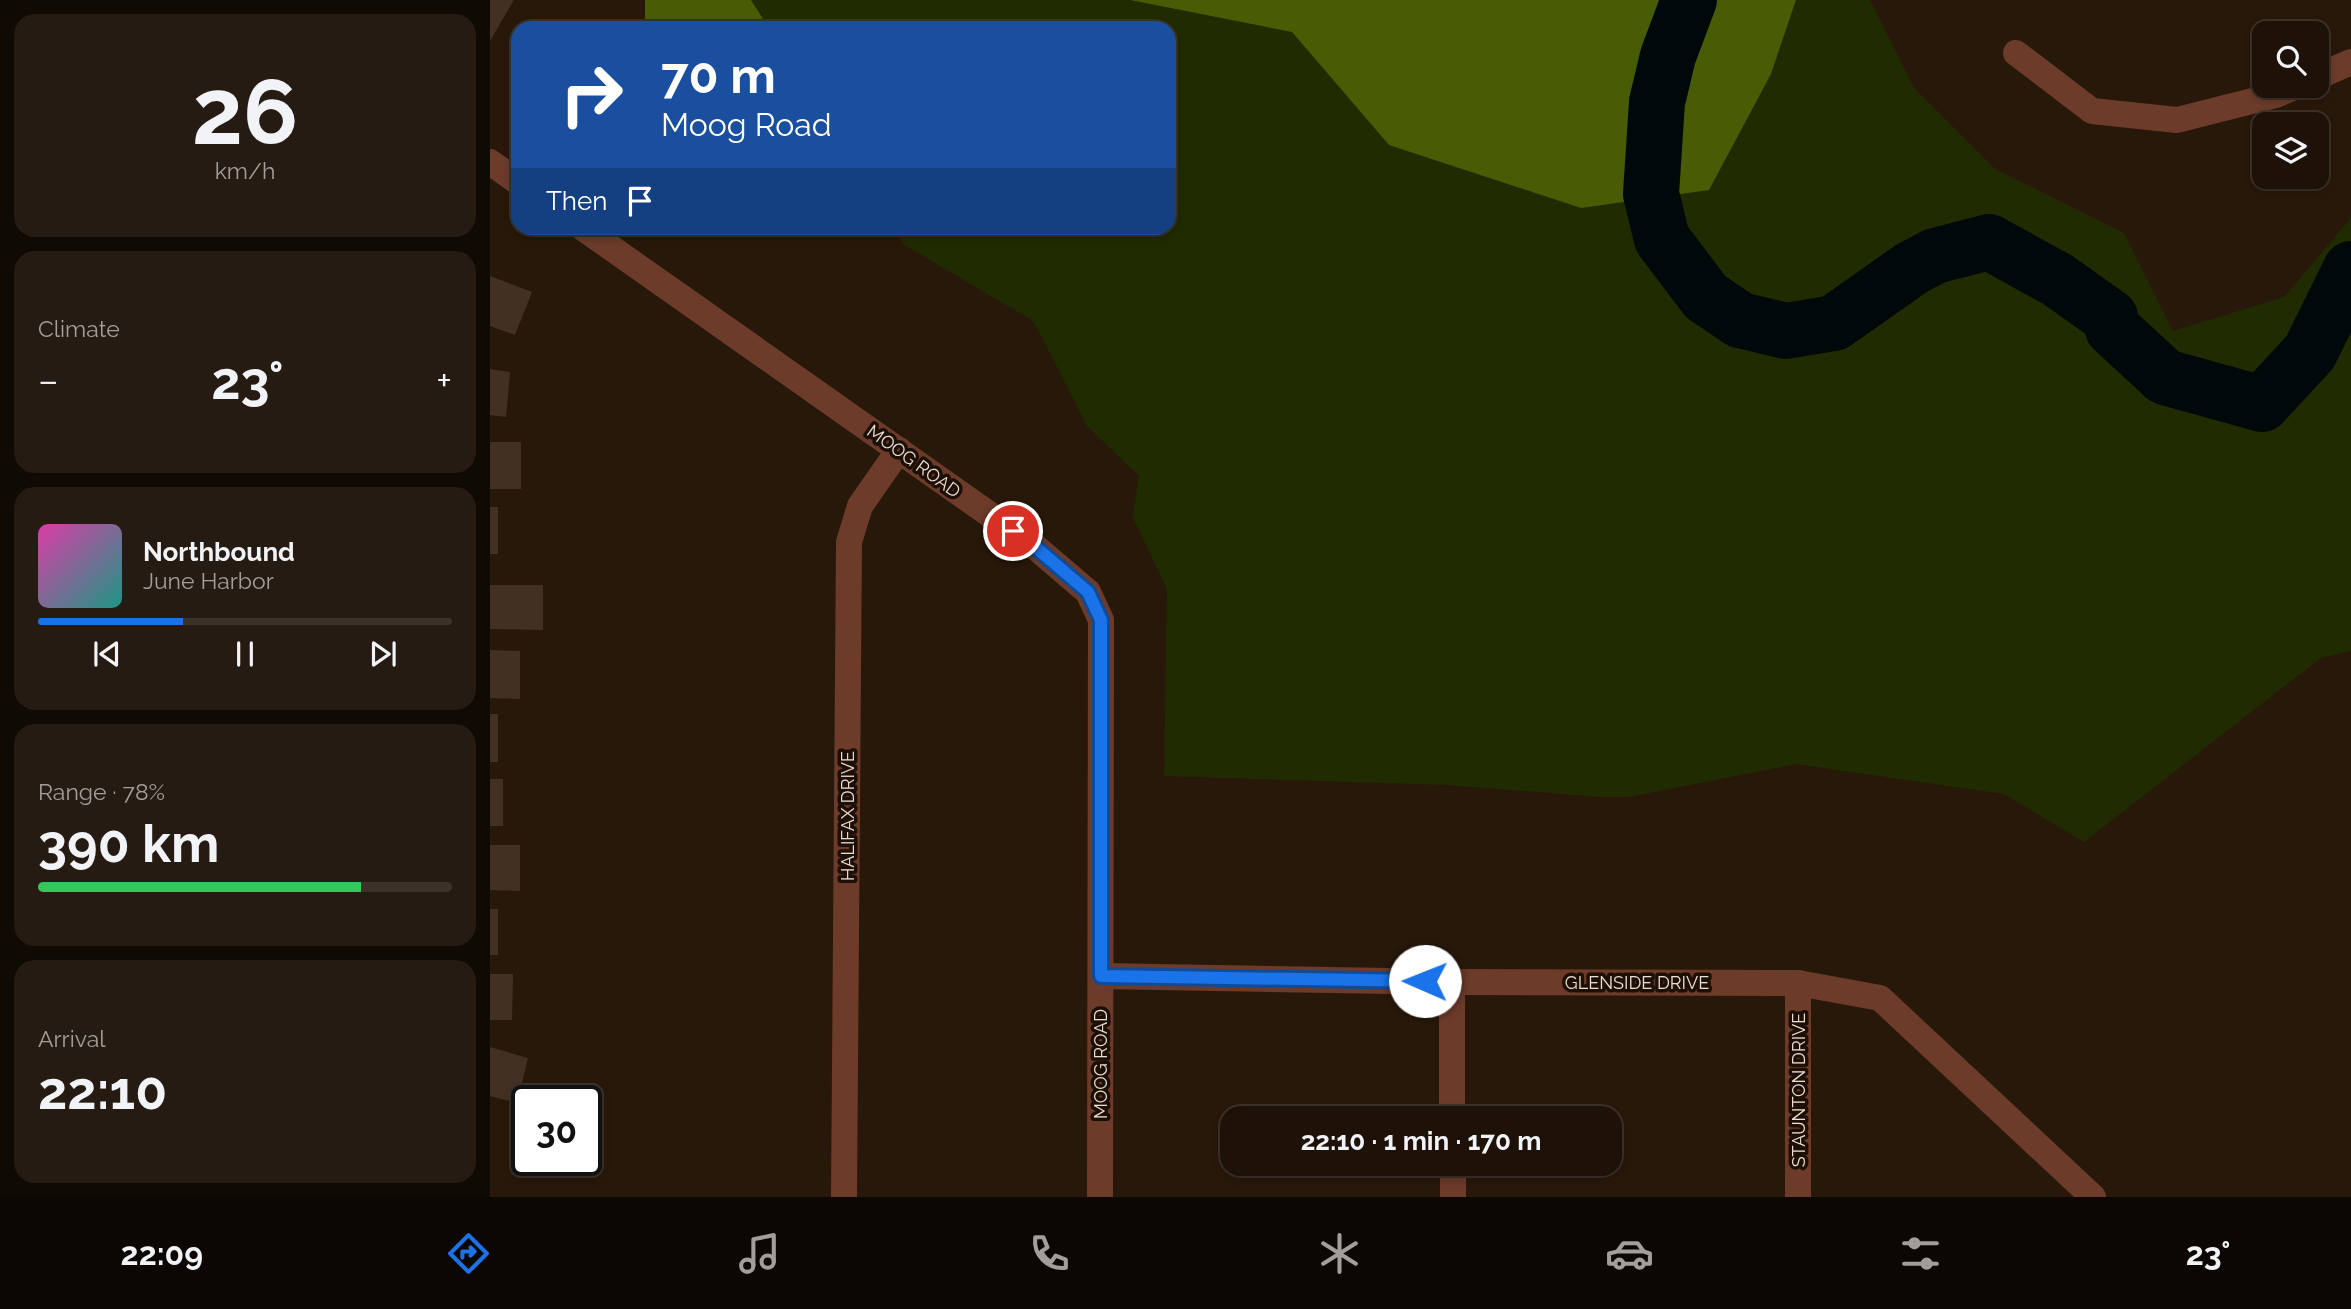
<!DOCTYPE html>
<meta charset="utf-8">
<style>
:root{--surface:#1e1208;--page:#261b12;--text:#f1f3f6;--muted:#a19e9c;--line:#3c3229;--accent:#1a73e8}
body{margin:0;font-family:Raleway,sans-serif;background:var(--page);color:var(--text);height:100vh;display:flex;flex-direction:column;font-size:26px;white-space:nowrap}
*{box-sizing:border-box;margin:0}
p{font-size:23px;color:var(--muted)}
.icon{flex:none;width:38px;height:38px;fill:none;stroke:currentColor;stroke-width:2;stroke-linecap:round;stroke-linejoin:round}
.map{position:relative;flex:1;overflow:hidden}
.details{display:flex;flex-direction:column;gap:14px;padding:14px;background:#100a04;width:490px}
.details>*{flex:none}
.top-card{position:absolute;left:21px;top:21px;width:665px;height:214px;border-radius:21px;box-shadow:0 4px 10px #0003,0 0 0 2px var(--line);background:#1a4fa0;color:#fff;overflow:hidden}
.fabs{position:absolute;left:1762px;top:21px;display:grid;gap:14px}
.fabs a{display:grid;place-items:center;width:77px;height:77px;border-radius:14px;background:var(--surface);box-shadow:0 4px 10px #0003,0 0 0 2px var(--line);font-size:35px}
.speed{position:absolute;left:21px;top:1085px;display:flex;gap:14px;font-size:35px;font-weight:700;text-align:center}
.speed>*{display:grid;place-content:center;width:91px;height:91px;border-radius:50%;background:var(--surface);box-shadow:0 4px 10px #0003,0 0 0 2px var(--line);line-height:1}
.speed .limit{border:4px solid #111;border-radius:10px;background:#fff;color:#111}
.pin{position:absolute;display:grid;place-items:center;width:60px;height:60px;color:#fff;margin:-30px;border:4px solid #fff;border-radius:50%;box-shadow:0 2px 7px #0007}
.me{position:absolute;width:77px;margin:-38px;rotate:271deg;stroke-linejoin:round;filter:drop-shadow(0 0 5px #0008)}
.turn{display:flex;align-items:center;gap:24px;height:147px;padding:0 35px;font-size:32px}
.turn .icon{width:91px;height:91px;stroke-width:2.5}
.turn b{display:block;font-size:49px;line-height:60px}
.then{display:flex;align-items:center;height:66px;padding:0 35px;background:#0003;gap:14px;font-size:26px}
.big{font-size:52px;font-weight:700;line-height:1.1}
.details .tile{flex:1;display:flex;flex-direction:column;justify-content:center;gap:10px;min-width:0;padding:0 24px;border-radius:21px;background:var(--page)}
.details .dial{align-items:center;gap:0}
.dial b{font-size:91px;line-height:1}
.song{display:flex;align-items:center;gap:21px}
.cover{width:84px;height:84px;border-radius:10px;background:linear-gradient(135deg,hsl(320 70% 55%),hsl(170 70% 35%))}
.played{height:7px;border-radius:4px;background:linear-gradient(90deg,var(--accent) 35%,var(--line) 35%)}
.keys{display:flex;justify-content:space-around;direction:ltr}
.heat{display:flex;justify-content:space-between;align-items:center;font-size:38px;direction:ltr}
.charge{height:10px;border-radius:5px;background:linear-gradient(90deg,#34c759 78%,var(--line) 0)}
.trip{position:absolute;left:730px;top:1106px;width:402px;height:70px;border-radius:21px;background:var(--surface);box-shadow:0 4px 10px #0003,0 0 0 2px var(--line);font-weight:700;line-height:70px;text-align:center}
.tab-bar{display:flex;height:112px;justify-content:space-around;align-items:center;background:#0c0703;color:var(--muted)}
.tab-bar .icon{width:49px;height:49px}
.tab-bar .active{color:var(--accent)}
.tab-bar b{font-size:32px;color:var(--text)}
main{display:flex;flex:1;min-height:0}
.map>svg:first-child{display:block}
</style>
<main>
<section class="details">
<div class="tile dial"><b>26</b><p>km/h</p></div>
<div class="tile"><p>Climate</p>
<div class="heat"><a>−</a><b class="big">23°</b><a>+</a></div>
</div>
<div class="tile">
<div class="song"><i class="cover"></i><div><b>Northbound</b><p>June Harbor</p></div></div>
<div class="played"></div>
<div class="keys"><svg class="icon" aria-label="previous" viewBox="0 0 24 24"><path d="M18 5L8 12l10 7zM5 5v14"/></svg><svg class="icon" aria-label="pause" viewBox="0 0 24 24"><path d="M8 5v14M16 5v14"/></svg><svg class="icon" aria-label="next" viewBox="0 0 24 24"><path d="M6 5l10 7-10 7zM19 5v14"/></svg></div>
</div>
<div class="tile"><p>Range · 78%</p><b class="big">390 km</b><div class="charge"></div></div>
<div class="tile"><p>Arrival</p><b class="big">22:10</b></div>
</section>
<div class="map">
<svg width="1861" height="1197" viewBox="0 0 1861 1197">
<rect width="100%" height="100%" fill="#28180a"/>
<polygon fill="#202b01" points="261,0 640,0 802,31 899,145 1281,74 1306,0 1380,0 1424,88 1505,169 1634,233 1683,331 1794,297 1861,218 1861,651 1831,658 1594,842 1514,794 1306,764 1139,797 1109,797 956,785 674,776 677,589 643,518 649,476 597,426 546,326 540,319 413,244 404,228 679,228 679,28 279,28"/>
<g fill="#475c05">
<polygon points="155,0 261,0 279,28 155,28"/>
<polygon points="640,0 1306,0 1281,74 1219,190 1091,208 899,145 802,32"/>
</g>
<g fill="none" stroke-linecap="round" stroke-linejoin="round">
<polyline stroke="#000809" stroke-width="56" points="1199,0 1178,56 1167,102 1161,194 1172,239 1216,297 1250,320 1296,331 1344,323 1422,268 1445,256 1499,242 1568,280 1620,317 1623,329 1675,377 1772,404 1820,352 1861,269"/>
</g>
<g fill="#423022">
<polygon points="0,0 24,0 0,41"/>
<polygon points="0,276 42,292 25,335 0,326"/>
<polygon points="0,369 20,372 16,417 0,415"/>
<rect x="0" y="442" width="31" height="47"/>
<rect x="0" y="507" width="8" height="47"/>
<polygon points="0,585 53,585 53,630 0,629"/>
<polygon points="0,650 30,651 30,699 0,698"/>
<rect x="0" y="714" width="8" height="48"/>
<rect x="0" y="779" width="13" height="47"/>
<polygon points="0,845 30,845 30,891 0,890"/>
<rect x="0" y="909" width="8" height="46"/>
<polygon points="0,974 23,974 22,1020 0,1020"/>
<polygon points="0,1047 38,1058 27,1103 0,1096"/>
</g>
<g fill="none" stroke-linecap="round" stroke-linejoin="round">
<g stroke="#6c3b2a" stroke-width="26">
<polyline points="1526,53 1602,111 1687,120 1786,95 1807,86"/>
<polyline points="1827,77 1861,62"/>
<polyline points="0,162 28,182"/>
<polyline points="93,228 543,545 598,592 611,620 610,1197"/>
<polyline points="611,976 962,982 1308,983 1390,998 1603,1197"/>
<polyline points="962,982 962,1118"/>
<polyline points="963,1164 963,1197"/>
<polyline points="354,1197 359,542 370,506 409,450"/>
<polyline points="1308,1197 1308,983"/>
</g>
</g>
<g fill="none" stroke-linecap="round" stroke-linejoin="round">
<defs>
<polyline id="route" points="523,531 543,545 598,592 611,620 611,976 935,981"/>
</defs>
<use href="#route" stroke="#114b97" stroke-width="18"/>
<use href="#route" stroke="#1a73e8" stroke-width="12"/>
</g>
<g text-anchor="middle" dominant-baseline="central" stroke-width="7" stroke-linejoin="round" paint-order="stroke">
<g font-size="18" fill="#e9ded5" stroke="#1e0f03">
<text transform="translate(424 461) rotate(36)">MOOG ROAD</text>
<text transform="translate(357 816) rotate(-90)">HALIFAX DRIVE</text>
<text x="1147" y="982">GLENSIDE DRIVE</text>
<text transform="translate(610 1064) rotate(-90)">MOOG ROAD</text>
<text transform="translate(1308 1090) rotate(-90)">STAUNTON DRIVE</text>
</g>
</g>
</svg>
<div class="fabs">
<a><svg class="icon" aria-label="search" viewBox="0 0 24 24"><circle cx="10" cy="10" r="6"/><path d="M15 15l6 6"/></svg></a>
<a><svg class="icon" aria-label="layers" viewBox="0 0 24 24"><path d="M12 4l9 5-9 5-9-5zM3 14l9 5 9-5"/></svg></a>
</div>
<div class="speed"><div class="limit">30</div></div>
<div class="pin" style="left:523px;top:531px;background:#d93025"><svg class="icon" aria-label="arrive" viewBox="0 0 24 24"><path d="M6 21V4h12l-3 4 3 4H6"/></svg></div>
<svg class="me" style="left:935px;top:981px" viewBox="-20 -20 40 40"><circle r="19" fill="#fff"/><path d="M0-13L10 11 0 6-10 11z" fill="#1a73e8"/></svg>
<div class="trip">22:10 · 1 min · 170 m</div>
<div class="top-card">
<div class="turn"><svg class="icon" aria-label="right" viewBox="0 0 24 24"><path d="M7 20v-9h11M14 6l5 5-5 5"/></svg><div><b>70 m</b>Moog Road</div></div>
<div class="then">Then<svg class="icon" aria-label="arrive" viewBox="0 0 24 24"><path d="M6 21V4h12l-3 4 3 4H6"/></svg></div>
</div>
</div>
</main>
<nav class="tab-bar">
<b>22:09</b>
<svg class="icon active" aria-label="directions" viewBox="0 0 24 24"><path d="M12 3l9 9-9 9-9-9zM9 14v-3h6M13 9l2 2-2 2"/></svg>
<svg class="icon" aria-label="music" viewBox="0 0 24 24"><path d="M9 18V5l10-2v13"/><circle cx="6" cy="18" r="3"/><circle cx="16" cy="16" r="3"/></svg>
<svg class="icon" aria-label="phone" viewBox="0 0 24 24"><path d="M5 4h4l2 5-3 2q2 4 5 5l2-3 5 2v4C11 20 4 13 5 4z"/></svg>
<svg class="icon" aria-label="climate" viewBox="0 0 24 24"><path d="M12 3v18M4 7l16 10M4 17L20 7"/></svg>
<svg class="icon" aria-label="car" viewBox="0 0 24 24"><path d="M5 17H2v-5l4-1 3-4h7l3 4 3 1v5h-3M9 17h6M6 11h13"/><circle cx="7" cy="17" r="2"/><circle cx="17" cy="17" r="2"/></svg>
<svg class="icon" aria-label="filters" viewBox="0 0 24 24"><path d="M4 7h16M4 17h16"/><circle cx="9" cy="7" r="2"/><circle cx="15" cy="17" r="2"/></svg>
<b>23°</b>
</nav>
